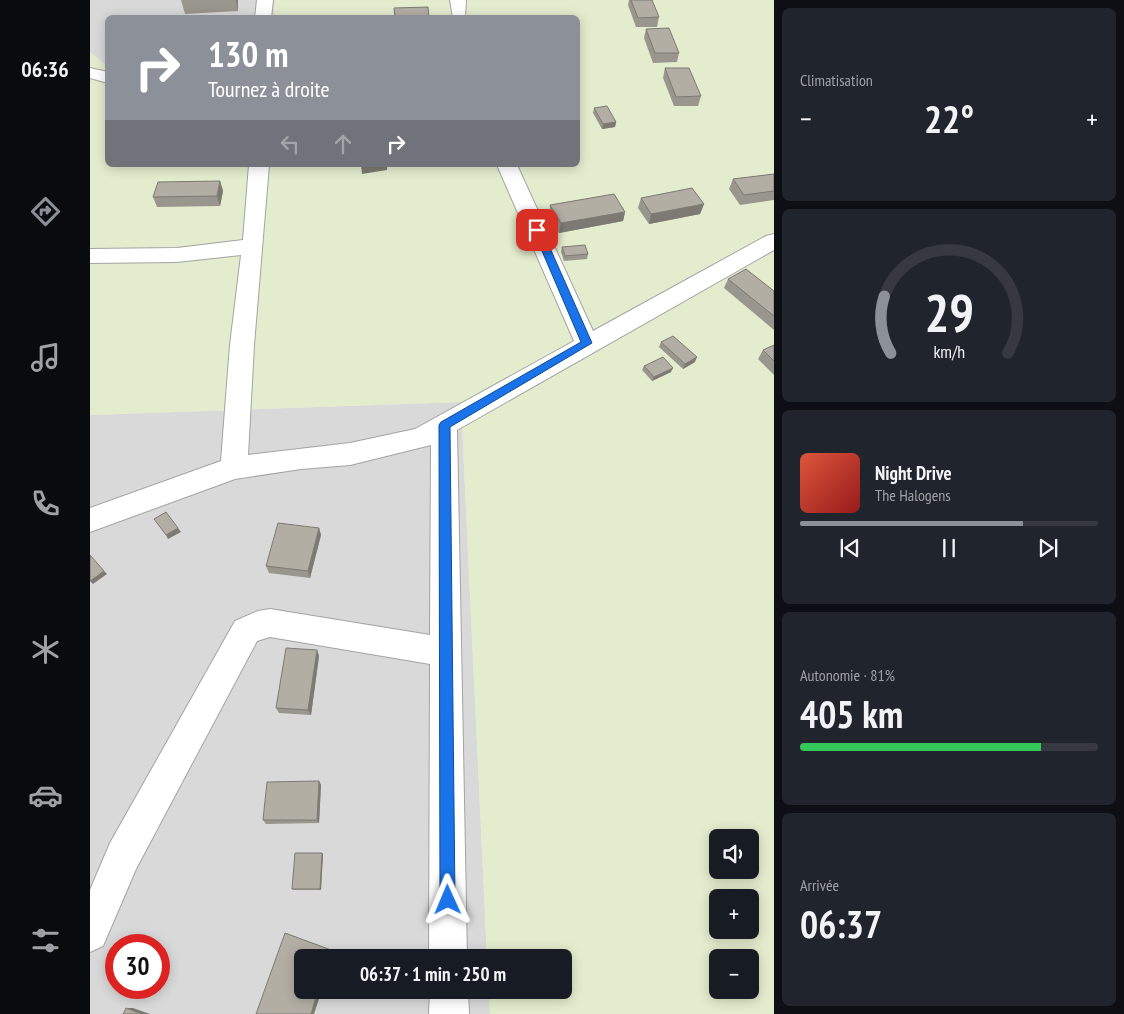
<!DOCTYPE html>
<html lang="fr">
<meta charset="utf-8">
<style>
:root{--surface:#171b24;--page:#20242c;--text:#f1f3f6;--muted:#9ea1a6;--line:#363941;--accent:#8c9099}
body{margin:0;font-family:"PT Sans Narrow",sans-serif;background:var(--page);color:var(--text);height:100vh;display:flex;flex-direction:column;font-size:19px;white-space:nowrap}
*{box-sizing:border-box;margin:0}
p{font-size:16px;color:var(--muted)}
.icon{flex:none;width:28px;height:28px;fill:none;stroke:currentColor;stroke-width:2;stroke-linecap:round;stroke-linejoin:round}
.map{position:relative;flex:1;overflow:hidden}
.drawer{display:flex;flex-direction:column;gap:8px;padding:8px;background:#0d0f14;width:350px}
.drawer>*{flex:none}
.top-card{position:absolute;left:15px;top:15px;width:475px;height:152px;border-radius:8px;box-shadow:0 2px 12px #0003;background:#8c9099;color:#fff;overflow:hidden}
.buttons{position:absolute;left:619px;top:829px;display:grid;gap:10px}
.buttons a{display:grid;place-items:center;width:50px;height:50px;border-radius:8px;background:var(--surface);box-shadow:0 2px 12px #0003;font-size:25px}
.speed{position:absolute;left:15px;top:934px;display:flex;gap:10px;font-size:25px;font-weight:700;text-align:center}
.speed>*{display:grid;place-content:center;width:65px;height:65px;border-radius:50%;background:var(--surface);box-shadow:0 2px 12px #0003;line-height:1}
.speed .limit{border:8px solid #d22;background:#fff;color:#111}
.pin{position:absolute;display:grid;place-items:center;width:42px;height:42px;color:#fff;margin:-21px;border-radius:10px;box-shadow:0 2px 8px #0006}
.me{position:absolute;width:55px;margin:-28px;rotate:359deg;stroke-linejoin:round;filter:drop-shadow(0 0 4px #0008)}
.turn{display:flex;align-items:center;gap:18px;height:105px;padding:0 20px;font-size:22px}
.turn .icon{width:65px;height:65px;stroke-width:2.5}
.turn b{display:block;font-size:35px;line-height:42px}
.lanes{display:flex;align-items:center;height:48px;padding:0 20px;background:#0003;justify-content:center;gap:25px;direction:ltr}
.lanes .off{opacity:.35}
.big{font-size:38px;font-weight:700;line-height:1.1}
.drawer .widget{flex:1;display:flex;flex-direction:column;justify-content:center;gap:8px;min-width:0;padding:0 18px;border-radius:8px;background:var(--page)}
.drawer .dial{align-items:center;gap:0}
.dial svg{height:130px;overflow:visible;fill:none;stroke:var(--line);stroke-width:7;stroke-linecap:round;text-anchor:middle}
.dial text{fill:var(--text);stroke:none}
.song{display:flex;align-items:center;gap:15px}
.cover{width:60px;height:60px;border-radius:8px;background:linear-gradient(135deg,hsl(10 70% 55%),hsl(0 70% 35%))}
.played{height:5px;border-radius:2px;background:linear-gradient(90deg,var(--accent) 75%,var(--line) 75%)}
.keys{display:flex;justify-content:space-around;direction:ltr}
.heat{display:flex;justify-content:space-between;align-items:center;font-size:28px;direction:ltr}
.charge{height:8px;border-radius:4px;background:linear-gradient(90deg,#34c759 81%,var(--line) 0)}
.trip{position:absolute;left:204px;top:949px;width:278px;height:50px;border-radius:8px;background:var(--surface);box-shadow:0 2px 12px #0003;font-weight:700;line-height:50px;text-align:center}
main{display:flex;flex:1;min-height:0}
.menu{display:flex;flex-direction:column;width:90px;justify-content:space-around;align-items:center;background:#090b0e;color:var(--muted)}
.menu .icon{width:35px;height:35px}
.menu .on{color:var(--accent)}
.menu b{font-size:22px;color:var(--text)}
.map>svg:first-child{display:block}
</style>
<main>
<nav class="menu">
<b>06:36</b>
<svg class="icon on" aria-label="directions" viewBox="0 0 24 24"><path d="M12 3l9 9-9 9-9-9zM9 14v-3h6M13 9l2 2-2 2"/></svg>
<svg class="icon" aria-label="music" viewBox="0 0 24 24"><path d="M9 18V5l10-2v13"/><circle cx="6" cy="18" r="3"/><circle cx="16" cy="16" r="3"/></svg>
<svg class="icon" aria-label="phone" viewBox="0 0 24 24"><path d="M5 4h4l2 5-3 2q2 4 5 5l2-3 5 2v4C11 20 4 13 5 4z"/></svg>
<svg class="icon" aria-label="climate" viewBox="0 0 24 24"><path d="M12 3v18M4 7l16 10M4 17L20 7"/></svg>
<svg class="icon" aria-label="car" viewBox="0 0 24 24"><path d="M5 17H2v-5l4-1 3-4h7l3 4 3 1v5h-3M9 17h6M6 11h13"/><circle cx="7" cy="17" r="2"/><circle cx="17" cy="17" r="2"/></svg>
<svg class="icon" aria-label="filters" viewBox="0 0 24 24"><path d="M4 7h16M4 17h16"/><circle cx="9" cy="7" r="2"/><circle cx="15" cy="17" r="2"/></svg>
</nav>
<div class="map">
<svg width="684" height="1014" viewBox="0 0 684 1014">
<rect width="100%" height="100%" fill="#edece2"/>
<g fill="#dad9d9" fill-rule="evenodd">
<polygon points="0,0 185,0 184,17 18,18 17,66 0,52"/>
<path d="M 371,402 L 397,957 L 212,958 L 212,990 L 399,990 L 400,1014 L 0,1014 L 0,415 ZM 26,945 L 69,945 L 69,988 L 26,988 Z"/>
</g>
<path fill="#e3eccd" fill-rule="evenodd" d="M 185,0 L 684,0 L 684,1014 L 400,1014 L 399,990 L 472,990 L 472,958 L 397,957 L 371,402 L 0,415 L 0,52 L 17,66 L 18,165 L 488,165 L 488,18 L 184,17 ZM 628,838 L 660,838 L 660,870 L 628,870 ZM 628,898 L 660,898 L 660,930 L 628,930 ZM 628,958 L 660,958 L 660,990 L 628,990 Z"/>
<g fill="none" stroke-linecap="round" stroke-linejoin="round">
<defs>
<g id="minor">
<polygon points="167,0 183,0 181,18 165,18"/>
<polygon points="360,0 376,0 375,18 363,18"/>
<polygon points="0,68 18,72 18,83 0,78"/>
<polygon points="159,165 179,165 164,345 158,455 260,443 325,429 484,341 407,165 427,165 503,331 676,236 684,234 684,250 367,430 377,958 339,958 340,664 180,637 167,641 46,869 13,946 0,952 0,890 20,843 145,621 168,611 180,609 340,635 341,445 260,465 211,469 145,479 0,532 0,508 131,461 140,345 151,255 87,262 0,263 0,249 87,248 153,240"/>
<polygon points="340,990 378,990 379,1014 339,1014"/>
</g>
</defs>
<use href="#minor" stroke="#a3a3a3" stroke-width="2"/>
<use href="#minor" fill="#fff" fill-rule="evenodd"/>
</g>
<g fill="#99968d">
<polygon points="91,0 148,0 148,11 95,14"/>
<polygon points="539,0 562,0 569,17 567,27 546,27 538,5"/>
<polygon points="556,29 589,53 587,62 563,63 554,38"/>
<polygon points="575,68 611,96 608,106 584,106 573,78"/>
<polygon points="504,108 526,122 525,127 512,129 503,113"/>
<polygon points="684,174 684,200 650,205 639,189 643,179"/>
<polygon points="130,181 133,191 130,206 67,207 63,197"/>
<polygon points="551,198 614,204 610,214 559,224 548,208"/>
<polygon points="460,205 535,212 533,221 469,233 459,215"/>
<polygon points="472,247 498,254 497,259 474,261 471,252"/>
<polygon points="638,279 684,291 684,330 634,288"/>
<polygon points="571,342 605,362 593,369 569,347"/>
<polygon points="684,345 684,375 668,359 673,350"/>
<polygon points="554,366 581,372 562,381 552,370"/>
<polygon points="229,528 231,535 220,578 179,573 176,566"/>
<polygon points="227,650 229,656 221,715 189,713 186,708"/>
<polygon points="229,781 231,785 229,823 176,824 173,820"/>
<polygon points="233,854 231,890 204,890 202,889"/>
</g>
<g fill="#7d7a73">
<polygon points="146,0 148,0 148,11"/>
<polygon points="526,122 525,127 512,129 513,124"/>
<polygon points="271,165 297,165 297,170 272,174"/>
<polygon points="130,181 133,191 130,206 127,196"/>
<polygon points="614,204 610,214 559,224 561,214"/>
<polygon points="535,212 533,221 469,233 471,223"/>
<polygon points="607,357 605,362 593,369 595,364"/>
<polygon points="583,368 581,372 562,381 564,377"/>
<polygon points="88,528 91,532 78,539 76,535"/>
<polygon points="229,528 231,535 220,578 218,571"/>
<polygon points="14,571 17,574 3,584 0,581"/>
<polygon points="227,650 229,656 221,715 218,710"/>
<polygon points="229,781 231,785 229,823 227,820"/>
<polygon points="232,853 233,854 231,890 230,889"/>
<polygon points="195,933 244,951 242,958 239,958"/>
<polygon points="228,990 232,990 224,1014 221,1014"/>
<polygon points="36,1008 43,1008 60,1014 51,1014"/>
</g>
<g fill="#b2aea4" stroke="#7d7a73">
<polygon points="541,0 562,0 569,17 548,18"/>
<polygon points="338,7 339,18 305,18 304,8"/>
<polygon points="579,28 589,53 565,53 556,29"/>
<polygon points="575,68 599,68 611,96 586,97"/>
<polygon points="517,106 526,122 513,124 504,108"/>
<polygon points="684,174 684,191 654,195 643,179"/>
<polygon points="130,181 127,196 63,197 68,182"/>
<polygon points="602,188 614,204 561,214 551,198"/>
<polygon points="524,194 535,212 471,223 460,205"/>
<polygon points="495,245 498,254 475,256 472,247"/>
<polygon points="656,269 684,291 684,316 638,279"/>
<polygon points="583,336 607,357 595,364 571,342"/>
<polygon points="684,345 684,361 673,350"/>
<polygon points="573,357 583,368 564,377 554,366"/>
<polygon points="76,512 88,528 76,535 64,519"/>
<polygon points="188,523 229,528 218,571 176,566"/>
<polygon points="0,555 14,571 0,581"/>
<polygon points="196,648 227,650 218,710 186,708"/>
<polygon points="229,781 227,820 173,820 177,782"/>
<polygon points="205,853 232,853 230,889 202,889"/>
<polygon points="195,933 241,950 239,958 212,958 212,990 228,990 221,1014 166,1014"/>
<polygon points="36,1008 51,1014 33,1014"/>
</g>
<polygon fill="#1a73e8" stroke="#114b97" points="444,228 452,230 502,343 360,427 365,900 363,906 358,908 352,906 350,900 349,425 351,422 491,342 443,230"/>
</svg>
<div class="buttons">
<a><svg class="icon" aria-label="sound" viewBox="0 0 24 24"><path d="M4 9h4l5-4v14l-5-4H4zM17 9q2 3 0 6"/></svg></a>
<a>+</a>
<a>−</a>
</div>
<div class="speed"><div class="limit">30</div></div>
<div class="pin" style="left:447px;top:230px;background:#d93025"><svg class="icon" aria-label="arrive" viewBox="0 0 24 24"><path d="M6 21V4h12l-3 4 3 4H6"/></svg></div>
<svg class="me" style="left:358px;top:900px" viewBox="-20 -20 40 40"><path d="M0-17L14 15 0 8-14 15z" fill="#1a73e8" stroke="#fff" stroke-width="4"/></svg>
<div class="trip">06:37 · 1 min · 250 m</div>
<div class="top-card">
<div class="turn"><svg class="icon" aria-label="right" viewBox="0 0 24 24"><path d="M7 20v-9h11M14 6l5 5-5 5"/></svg><div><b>130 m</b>Tournez à droite</div></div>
<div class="lanes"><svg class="icon off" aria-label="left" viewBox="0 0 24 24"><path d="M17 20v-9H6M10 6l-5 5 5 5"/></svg><svg class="icon off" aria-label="ahead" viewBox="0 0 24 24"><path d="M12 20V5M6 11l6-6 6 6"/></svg><svg class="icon" aria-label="right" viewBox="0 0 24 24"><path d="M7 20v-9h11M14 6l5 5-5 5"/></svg></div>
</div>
</div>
<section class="drawer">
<div class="widget"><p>Climatisation</p>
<div class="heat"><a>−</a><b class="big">22°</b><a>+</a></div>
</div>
<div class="widget dial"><svg viewBox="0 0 100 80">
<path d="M14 69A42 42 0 1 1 86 69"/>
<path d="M14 69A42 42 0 0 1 10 34" stroke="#8c9099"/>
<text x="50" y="56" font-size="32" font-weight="700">29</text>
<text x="50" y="72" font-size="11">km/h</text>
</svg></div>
<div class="widget">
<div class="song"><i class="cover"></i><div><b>Night Drive</b><p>The Halogens</p></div></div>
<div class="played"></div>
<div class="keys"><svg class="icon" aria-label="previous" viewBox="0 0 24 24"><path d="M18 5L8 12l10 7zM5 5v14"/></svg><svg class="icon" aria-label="pause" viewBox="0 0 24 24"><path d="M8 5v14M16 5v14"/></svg><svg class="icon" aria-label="next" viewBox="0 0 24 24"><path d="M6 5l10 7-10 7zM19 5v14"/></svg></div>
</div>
<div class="widget"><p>Autonomie · 81%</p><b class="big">405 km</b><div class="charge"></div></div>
<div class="widget"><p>Arrivée</p><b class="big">06:37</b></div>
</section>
</main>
